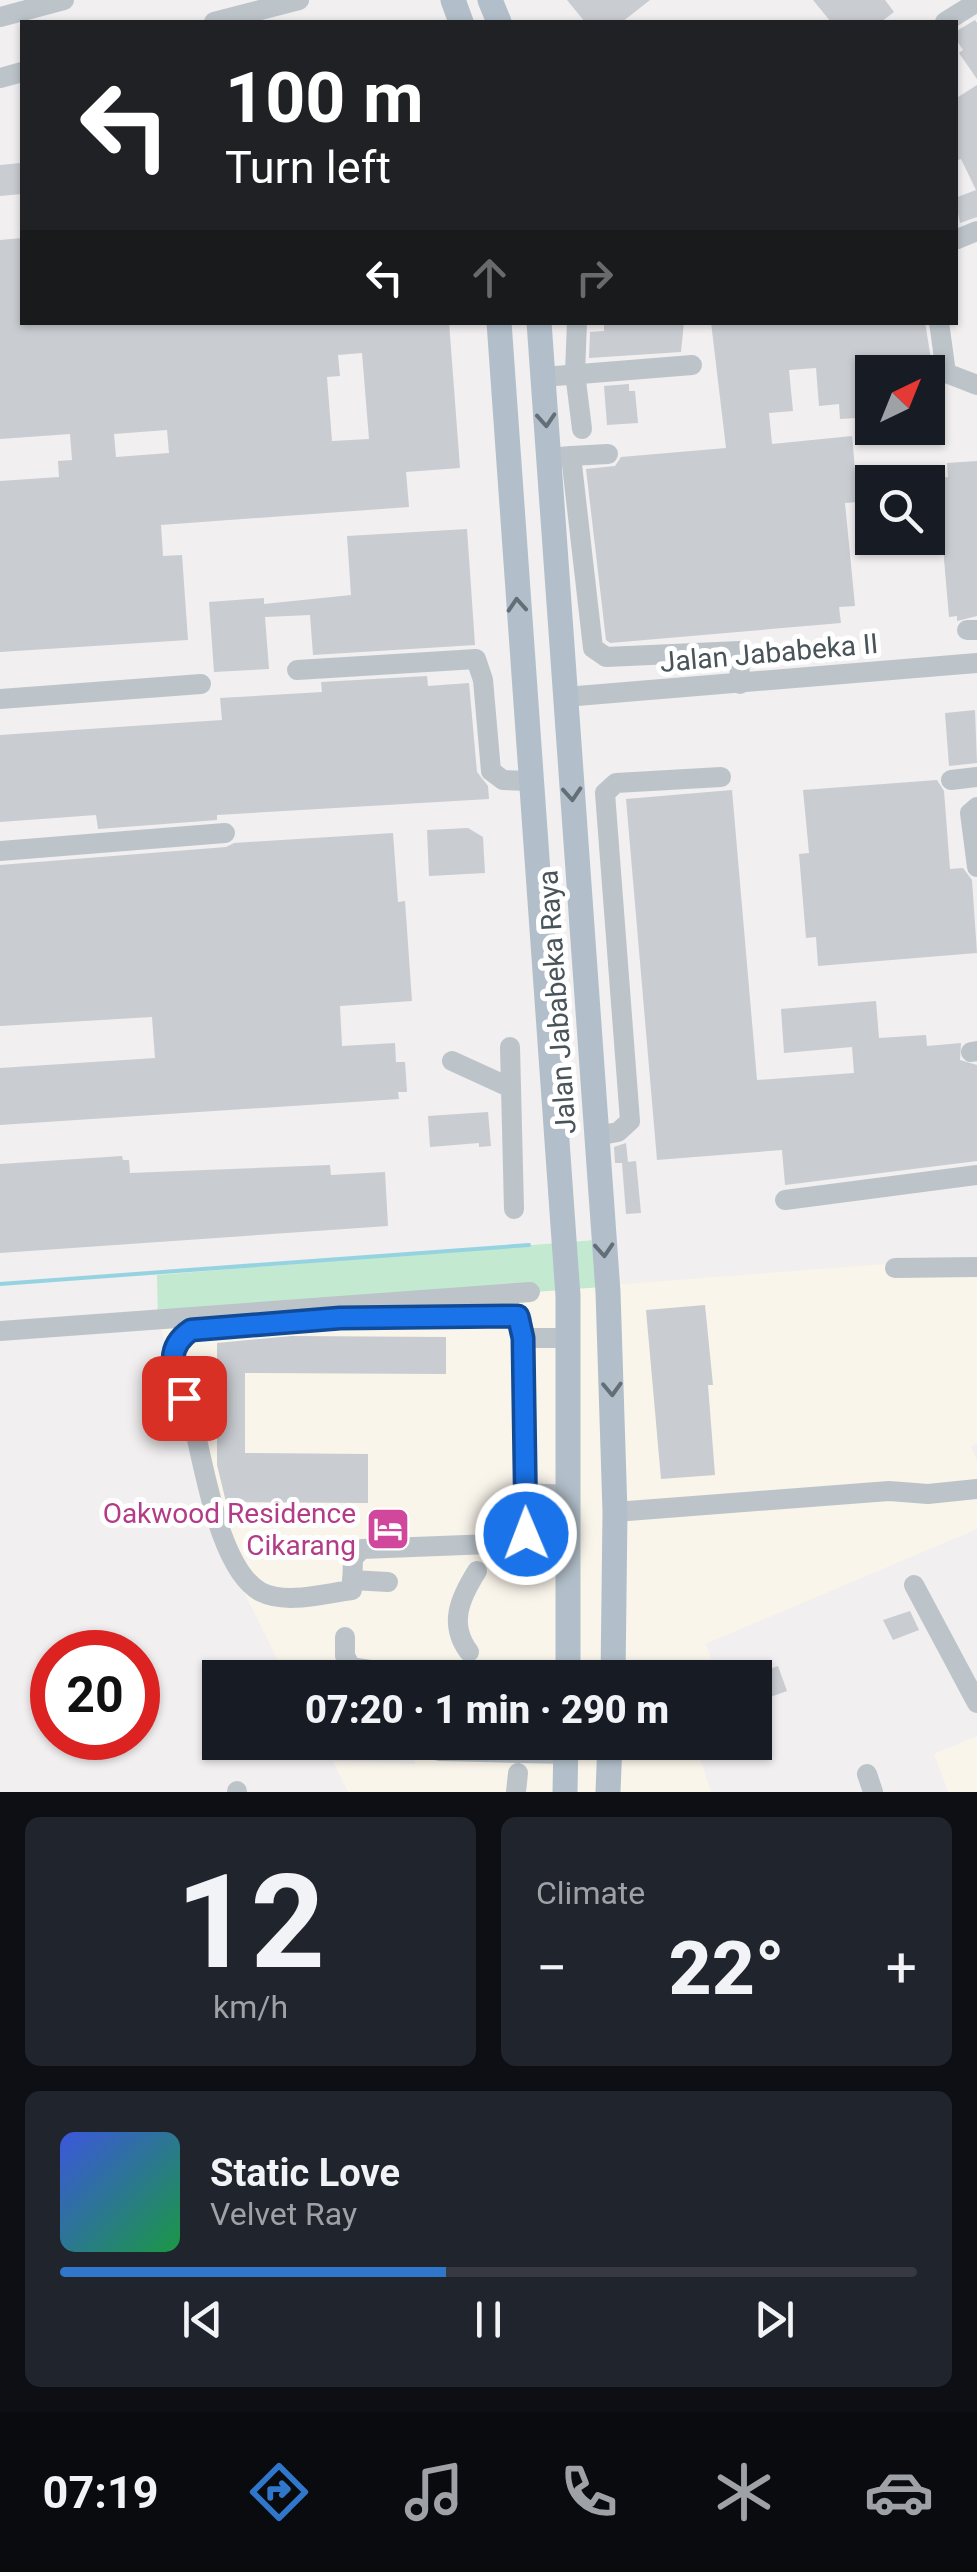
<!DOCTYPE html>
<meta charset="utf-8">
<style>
:root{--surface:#171b24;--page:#20242c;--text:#f1f3f6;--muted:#9ea1a6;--line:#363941;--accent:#3077cb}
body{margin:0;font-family:Roboto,sans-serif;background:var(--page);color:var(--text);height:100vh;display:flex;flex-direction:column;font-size:38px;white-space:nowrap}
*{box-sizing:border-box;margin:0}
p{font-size:32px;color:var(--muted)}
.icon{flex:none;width:55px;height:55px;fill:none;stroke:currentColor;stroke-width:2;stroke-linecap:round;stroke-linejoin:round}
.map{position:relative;height:1792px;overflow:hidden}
.details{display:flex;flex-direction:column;gap:25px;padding:25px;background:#0d0f14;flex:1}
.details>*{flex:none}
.hud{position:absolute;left:20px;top:20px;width:938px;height:305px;border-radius:0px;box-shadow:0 2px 8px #0004;background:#202124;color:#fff;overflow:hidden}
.needle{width:65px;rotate:43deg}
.buttons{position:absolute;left:855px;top:355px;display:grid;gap:20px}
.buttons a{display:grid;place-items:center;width:90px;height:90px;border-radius:0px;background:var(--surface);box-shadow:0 2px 8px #0004;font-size:50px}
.speed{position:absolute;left:30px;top:1630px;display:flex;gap:20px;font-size:50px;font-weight:700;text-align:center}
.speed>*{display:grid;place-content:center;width:130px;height:130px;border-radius:50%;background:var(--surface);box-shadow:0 2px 8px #0004;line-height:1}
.speed .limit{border:15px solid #d22;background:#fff;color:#111}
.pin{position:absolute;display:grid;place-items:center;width:85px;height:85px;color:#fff;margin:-42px;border-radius:20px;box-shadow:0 5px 15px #0006}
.me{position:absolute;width:110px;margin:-55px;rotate:359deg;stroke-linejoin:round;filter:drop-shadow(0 0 8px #0008)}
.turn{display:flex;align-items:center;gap:35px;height:210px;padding:0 40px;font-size:45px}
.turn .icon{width:130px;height:130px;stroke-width:2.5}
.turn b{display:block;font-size:70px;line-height:85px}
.lanes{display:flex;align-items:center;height:95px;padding:0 40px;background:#0003;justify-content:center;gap:50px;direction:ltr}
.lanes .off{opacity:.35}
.big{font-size:75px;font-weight:800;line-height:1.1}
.details .card{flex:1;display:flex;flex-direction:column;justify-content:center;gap:15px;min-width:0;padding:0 35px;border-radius:15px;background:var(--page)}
.details .dial{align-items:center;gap:0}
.dial b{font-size:130px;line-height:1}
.song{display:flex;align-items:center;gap:30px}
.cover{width:120px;height:120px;border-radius:15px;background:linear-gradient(135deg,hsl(230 70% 55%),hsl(140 70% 35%))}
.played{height:10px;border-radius:5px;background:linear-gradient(90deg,var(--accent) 45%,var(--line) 45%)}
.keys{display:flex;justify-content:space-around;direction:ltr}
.heat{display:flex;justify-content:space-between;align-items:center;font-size:55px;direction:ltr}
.details .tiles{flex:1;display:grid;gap:25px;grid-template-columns:1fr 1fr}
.card:last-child{grid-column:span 2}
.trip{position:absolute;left:202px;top:1660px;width:570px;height:100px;border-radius:0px;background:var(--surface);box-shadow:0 2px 8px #0004;font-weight:800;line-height:100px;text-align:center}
.tabs{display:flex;height:160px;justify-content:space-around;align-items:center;background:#090b0e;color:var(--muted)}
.tabs .icon{width:70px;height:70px}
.tabs .current{color:var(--accent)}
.tabs b{font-size:45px;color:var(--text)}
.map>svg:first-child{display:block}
</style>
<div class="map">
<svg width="977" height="1792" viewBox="0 0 977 1792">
<rect width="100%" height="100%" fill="#f1efef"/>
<g fill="#faf5eb">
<polygon points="936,1260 977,1269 977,1443 971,1447 977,1461 977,1529 705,1644 720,1677 286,1677 204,1511 193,1434 158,1320"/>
<polygon points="977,1736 977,1792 948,1792 934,1754"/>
<polygon points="416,1743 695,1743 711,1792 348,1792 333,1761 415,1764"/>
</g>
<polygon fill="#c3e9d1" points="608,1239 616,1286 158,1320 157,1275"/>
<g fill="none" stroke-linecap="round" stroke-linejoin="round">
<polyline stroke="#96d3e1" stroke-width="4" points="0,1284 529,1245"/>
</g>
<g fill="#c9ccd1" fill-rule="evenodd">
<polygon points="567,0 650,0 622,22 585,22"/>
<polygon points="813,0 885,0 894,12 881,22 831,22"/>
<polygon points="975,20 977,23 977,79 959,53 963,50 955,38 955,32"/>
<polygon points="977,85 977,217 960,223 955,198 976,190 961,159 955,161 955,99"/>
<polygon points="20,163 22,194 0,196 0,165"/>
<path d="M 22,238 L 22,322 L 449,322 L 460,468 L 406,472 L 409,507 L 161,525 L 163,556 L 182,555 L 188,640 L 0,652 L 0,481 L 59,477 L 58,461 L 72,460 L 70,434 L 0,439 L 0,240 ZM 362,353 L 369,439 L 332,441 L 327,377 L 340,376 L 338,355 ZM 167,430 L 169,453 L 116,457 L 114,434 Z"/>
<polygon points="604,322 684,322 681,352 589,358 590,332 604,331"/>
<polygon points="711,322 925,322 940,415 928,416 928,372 872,372 872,417 840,419 839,404 819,406 816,368 789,370 793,411 769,413 772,444 852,436 858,502 845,503 855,606 839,607 841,623 610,643 606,640 586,469 615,466 621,457 726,448"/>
<polygon points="629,384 629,391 635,391 638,423 607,425 604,386"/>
<polygon points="977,461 977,616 957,621 957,616 949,617 937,478 948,477 947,463"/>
<polygon points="467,529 475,645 313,655 310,615 265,617 269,669 214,672 209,602 264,598 264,604 351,595 347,536"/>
<polygon points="427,676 428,686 469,683 477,772 488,786 489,799 217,815 217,820 98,829 96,815 0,822 0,735 222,720 220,698 322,692 321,682"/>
<polygon points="975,710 977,763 949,766 945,713"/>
<polygon points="937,780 944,791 950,869 963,868 972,880 977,953 818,966 816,937 806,938 799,854 809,853 803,790"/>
<polygon points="732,790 757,1080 854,1073 852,1047 784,1053 781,1009 876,1001 879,1038 926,1035 927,1046 961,1043 960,1060 977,1065 977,1161 785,1185 782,1150 657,1160 626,799"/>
<polygon points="468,828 483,837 485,873 429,876 427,830"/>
<polygon points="393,833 398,902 405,901 412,1001 340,1006 342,1046 395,1043 396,1062 405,1062 407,1092 398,1092 399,1099 0,1125 0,1068 155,1058 152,1017 0,1026 0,865 226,847 234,843"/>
<polygon points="488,1112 491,1146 479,1147 479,1143 430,1147 428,1116"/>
<polygon points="626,1143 628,1162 636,1161 641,1213 626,1214 622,1163 615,1163 614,1147"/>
<polygon points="122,1156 123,1160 129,1160 130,1173 330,1165 331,1175 385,1172 388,1226 0,1253 0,1164"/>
<polygon points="705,1305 713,1385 708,1385 715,1475 661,1479 646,1310"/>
<polygon points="292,1336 446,1337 446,1374 245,1373 245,1453 368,1454 368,1503 226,1502 217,1465 217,1343"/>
<polygon points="910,1611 919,1630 893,1640 883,1620"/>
<polygon points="778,1666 787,1691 762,1700 753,1675"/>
</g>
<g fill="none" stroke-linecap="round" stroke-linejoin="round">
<g stroke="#bcc4ca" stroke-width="20">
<polyline points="0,17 64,0"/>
<polyline points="214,22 299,0"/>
<polyline points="945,22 977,2"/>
<polyline points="0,78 22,72"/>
<polyline points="955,240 977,231"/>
<polyline points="577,322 575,373 582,429"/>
<polyline points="939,322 946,373 977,385"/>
<polyline points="543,377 692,365"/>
<polyline points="571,456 608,454"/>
<polyline points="548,458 571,456 593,648 606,657 739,651 740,684"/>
<polyline points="967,630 977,630"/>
<polyline points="297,670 476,659 483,680 491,771 503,780 529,781"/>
<polyline points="565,697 977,663"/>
<polyline points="0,699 201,684"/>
<polyline points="951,780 977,777"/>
<polyline points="977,807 970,813 977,867"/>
<polyline points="0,851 225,833"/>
<polyline points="510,1047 514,1209"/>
<polyline points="971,1052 977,1051"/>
<polyline points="452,1061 511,1088"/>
<polyline points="596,1136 618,1132 630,1121 605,793 616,783 721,777"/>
<polyline points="785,1200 977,1175"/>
<polyline points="895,1268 977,1267"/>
<path d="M 513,1314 L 522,1320 L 523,1338 L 523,1539 L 519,1543 L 362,1549 L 353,1558 L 352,1590 C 326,1593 286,1605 261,1592 C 221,1571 205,1472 195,1431 C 189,1408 171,1382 172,1358 C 172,1347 179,1340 186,1332 L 340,1318 Z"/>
<polyline points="0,1331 530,1292"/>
<polyline points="523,1338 569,1338"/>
<polyline points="525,1493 570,1495"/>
<polyline points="615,1512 889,1491 928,1494 977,1489"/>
<polyline points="352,1580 388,1582"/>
<polyline points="914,1585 977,1703"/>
<polyline points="345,1637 345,1656 351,1667 395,1674"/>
<path d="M 469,1652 C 448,1624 460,1598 477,1571"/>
<polyline points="439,1751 566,1754"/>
<polyline points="867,1774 873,1792"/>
<polyline points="237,1791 237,1792"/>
<polyline points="516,1792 518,1773"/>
</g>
<g stroke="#b2bfca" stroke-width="25">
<polyline points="453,0 461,22"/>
<polyline points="490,0 499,22"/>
<polyline points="499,322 568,1296 568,1678"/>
<polyline points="539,322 608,1292 615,1512 613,1678"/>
<polyline points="565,1792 566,1742"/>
<polyline points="608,1792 610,1742"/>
</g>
</g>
<defs><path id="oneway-chevron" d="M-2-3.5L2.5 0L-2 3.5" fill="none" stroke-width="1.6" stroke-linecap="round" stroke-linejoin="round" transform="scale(2.5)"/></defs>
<g stroke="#636e76">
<use href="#oneway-chevron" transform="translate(546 420) rotate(86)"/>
<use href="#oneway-chevron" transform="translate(517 605) rotate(-94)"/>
<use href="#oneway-chevron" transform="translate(572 794) rotate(86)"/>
<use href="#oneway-chevron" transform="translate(604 1250) rotate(86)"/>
<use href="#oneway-chevron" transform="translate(612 1389) rotate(88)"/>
</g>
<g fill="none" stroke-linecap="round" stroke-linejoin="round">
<defs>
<path id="route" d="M 184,1398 C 174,1371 163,1349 191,1330 L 340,1318 L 518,1316 L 523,1338 L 526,1534"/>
</defs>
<use href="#route" stroke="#114b97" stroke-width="25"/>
<use href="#route" stroke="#1a73e8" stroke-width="18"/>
</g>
<defs>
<symbol id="hotel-square" viewBox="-11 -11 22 22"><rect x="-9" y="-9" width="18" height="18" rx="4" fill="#d1479c" stroke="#fff"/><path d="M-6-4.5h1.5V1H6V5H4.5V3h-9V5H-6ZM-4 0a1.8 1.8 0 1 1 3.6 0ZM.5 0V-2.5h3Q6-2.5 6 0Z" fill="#fff"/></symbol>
</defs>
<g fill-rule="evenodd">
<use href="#hotel-square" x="363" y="1504" width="50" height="50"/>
</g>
<g text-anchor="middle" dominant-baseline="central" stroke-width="10" stroke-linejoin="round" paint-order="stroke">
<g font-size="28" fill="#49535a" stroke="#fff">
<text transform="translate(769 653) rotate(-5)">Jalan Jababeka II</text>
<text transform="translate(557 1002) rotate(-94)">Jalan Jababeka Raya</text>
</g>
<g font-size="28" fill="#b23c85" stroke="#fff" text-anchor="end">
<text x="356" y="1513">Oakwood Residence<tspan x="356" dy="32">Cikarang</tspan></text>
</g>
</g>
</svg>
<div class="buttons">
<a><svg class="needle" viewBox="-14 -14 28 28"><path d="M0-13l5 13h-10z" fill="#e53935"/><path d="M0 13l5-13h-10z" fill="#9ea1a6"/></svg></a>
<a><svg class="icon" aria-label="search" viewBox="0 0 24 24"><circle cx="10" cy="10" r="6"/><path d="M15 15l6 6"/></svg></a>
</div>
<div class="speed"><div class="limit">20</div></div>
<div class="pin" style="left:184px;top:1398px;background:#d93025"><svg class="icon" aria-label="arrive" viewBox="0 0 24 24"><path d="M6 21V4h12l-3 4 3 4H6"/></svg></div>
<svg class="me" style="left:526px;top:1534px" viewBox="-20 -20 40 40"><circle r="17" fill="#1a73e8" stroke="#fff" stroke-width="3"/><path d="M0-11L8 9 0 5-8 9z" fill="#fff"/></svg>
<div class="trip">07:20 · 1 min · 290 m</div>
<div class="hud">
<div class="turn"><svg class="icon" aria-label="left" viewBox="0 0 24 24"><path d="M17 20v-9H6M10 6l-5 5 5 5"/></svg><div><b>100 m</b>Turn left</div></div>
<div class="lanes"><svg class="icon" aria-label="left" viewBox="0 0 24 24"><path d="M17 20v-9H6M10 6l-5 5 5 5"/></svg><svg class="icon off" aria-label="ahead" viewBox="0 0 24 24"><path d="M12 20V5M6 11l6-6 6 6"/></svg><svg class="icon off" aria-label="right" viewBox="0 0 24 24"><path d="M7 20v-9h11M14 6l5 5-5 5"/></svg></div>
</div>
</div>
<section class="details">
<div class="tiles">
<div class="card dial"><b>12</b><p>km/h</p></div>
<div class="card"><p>Climate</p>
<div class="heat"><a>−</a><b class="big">22°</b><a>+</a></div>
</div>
<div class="card">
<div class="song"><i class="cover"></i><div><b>Static Love</b><p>Velvet Ray</p></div></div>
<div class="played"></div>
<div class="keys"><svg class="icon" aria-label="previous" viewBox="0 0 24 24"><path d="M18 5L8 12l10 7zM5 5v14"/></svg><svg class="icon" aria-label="pause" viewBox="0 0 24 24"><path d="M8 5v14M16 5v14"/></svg><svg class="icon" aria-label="next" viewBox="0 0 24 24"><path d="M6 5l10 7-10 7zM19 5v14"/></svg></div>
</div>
</div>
</section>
<nav class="tabs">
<b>07:19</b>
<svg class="icon current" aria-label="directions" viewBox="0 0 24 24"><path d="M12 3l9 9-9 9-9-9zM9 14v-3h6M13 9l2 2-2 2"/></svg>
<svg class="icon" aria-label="music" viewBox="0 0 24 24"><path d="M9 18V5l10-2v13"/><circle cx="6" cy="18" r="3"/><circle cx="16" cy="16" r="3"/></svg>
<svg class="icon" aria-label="phone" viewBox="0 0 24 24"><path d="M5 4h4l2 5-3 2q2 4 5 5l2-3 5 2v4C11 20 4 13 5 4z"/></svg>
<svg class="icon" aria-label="climate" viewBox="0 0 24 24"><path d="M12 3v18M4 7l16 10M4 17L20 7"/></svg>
<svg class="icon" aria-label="car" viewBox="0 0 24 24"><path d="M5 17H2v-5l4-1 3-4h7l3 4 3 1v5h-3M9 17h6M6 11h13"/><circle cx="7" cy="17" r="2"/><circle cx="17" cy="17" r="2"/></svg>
</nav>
